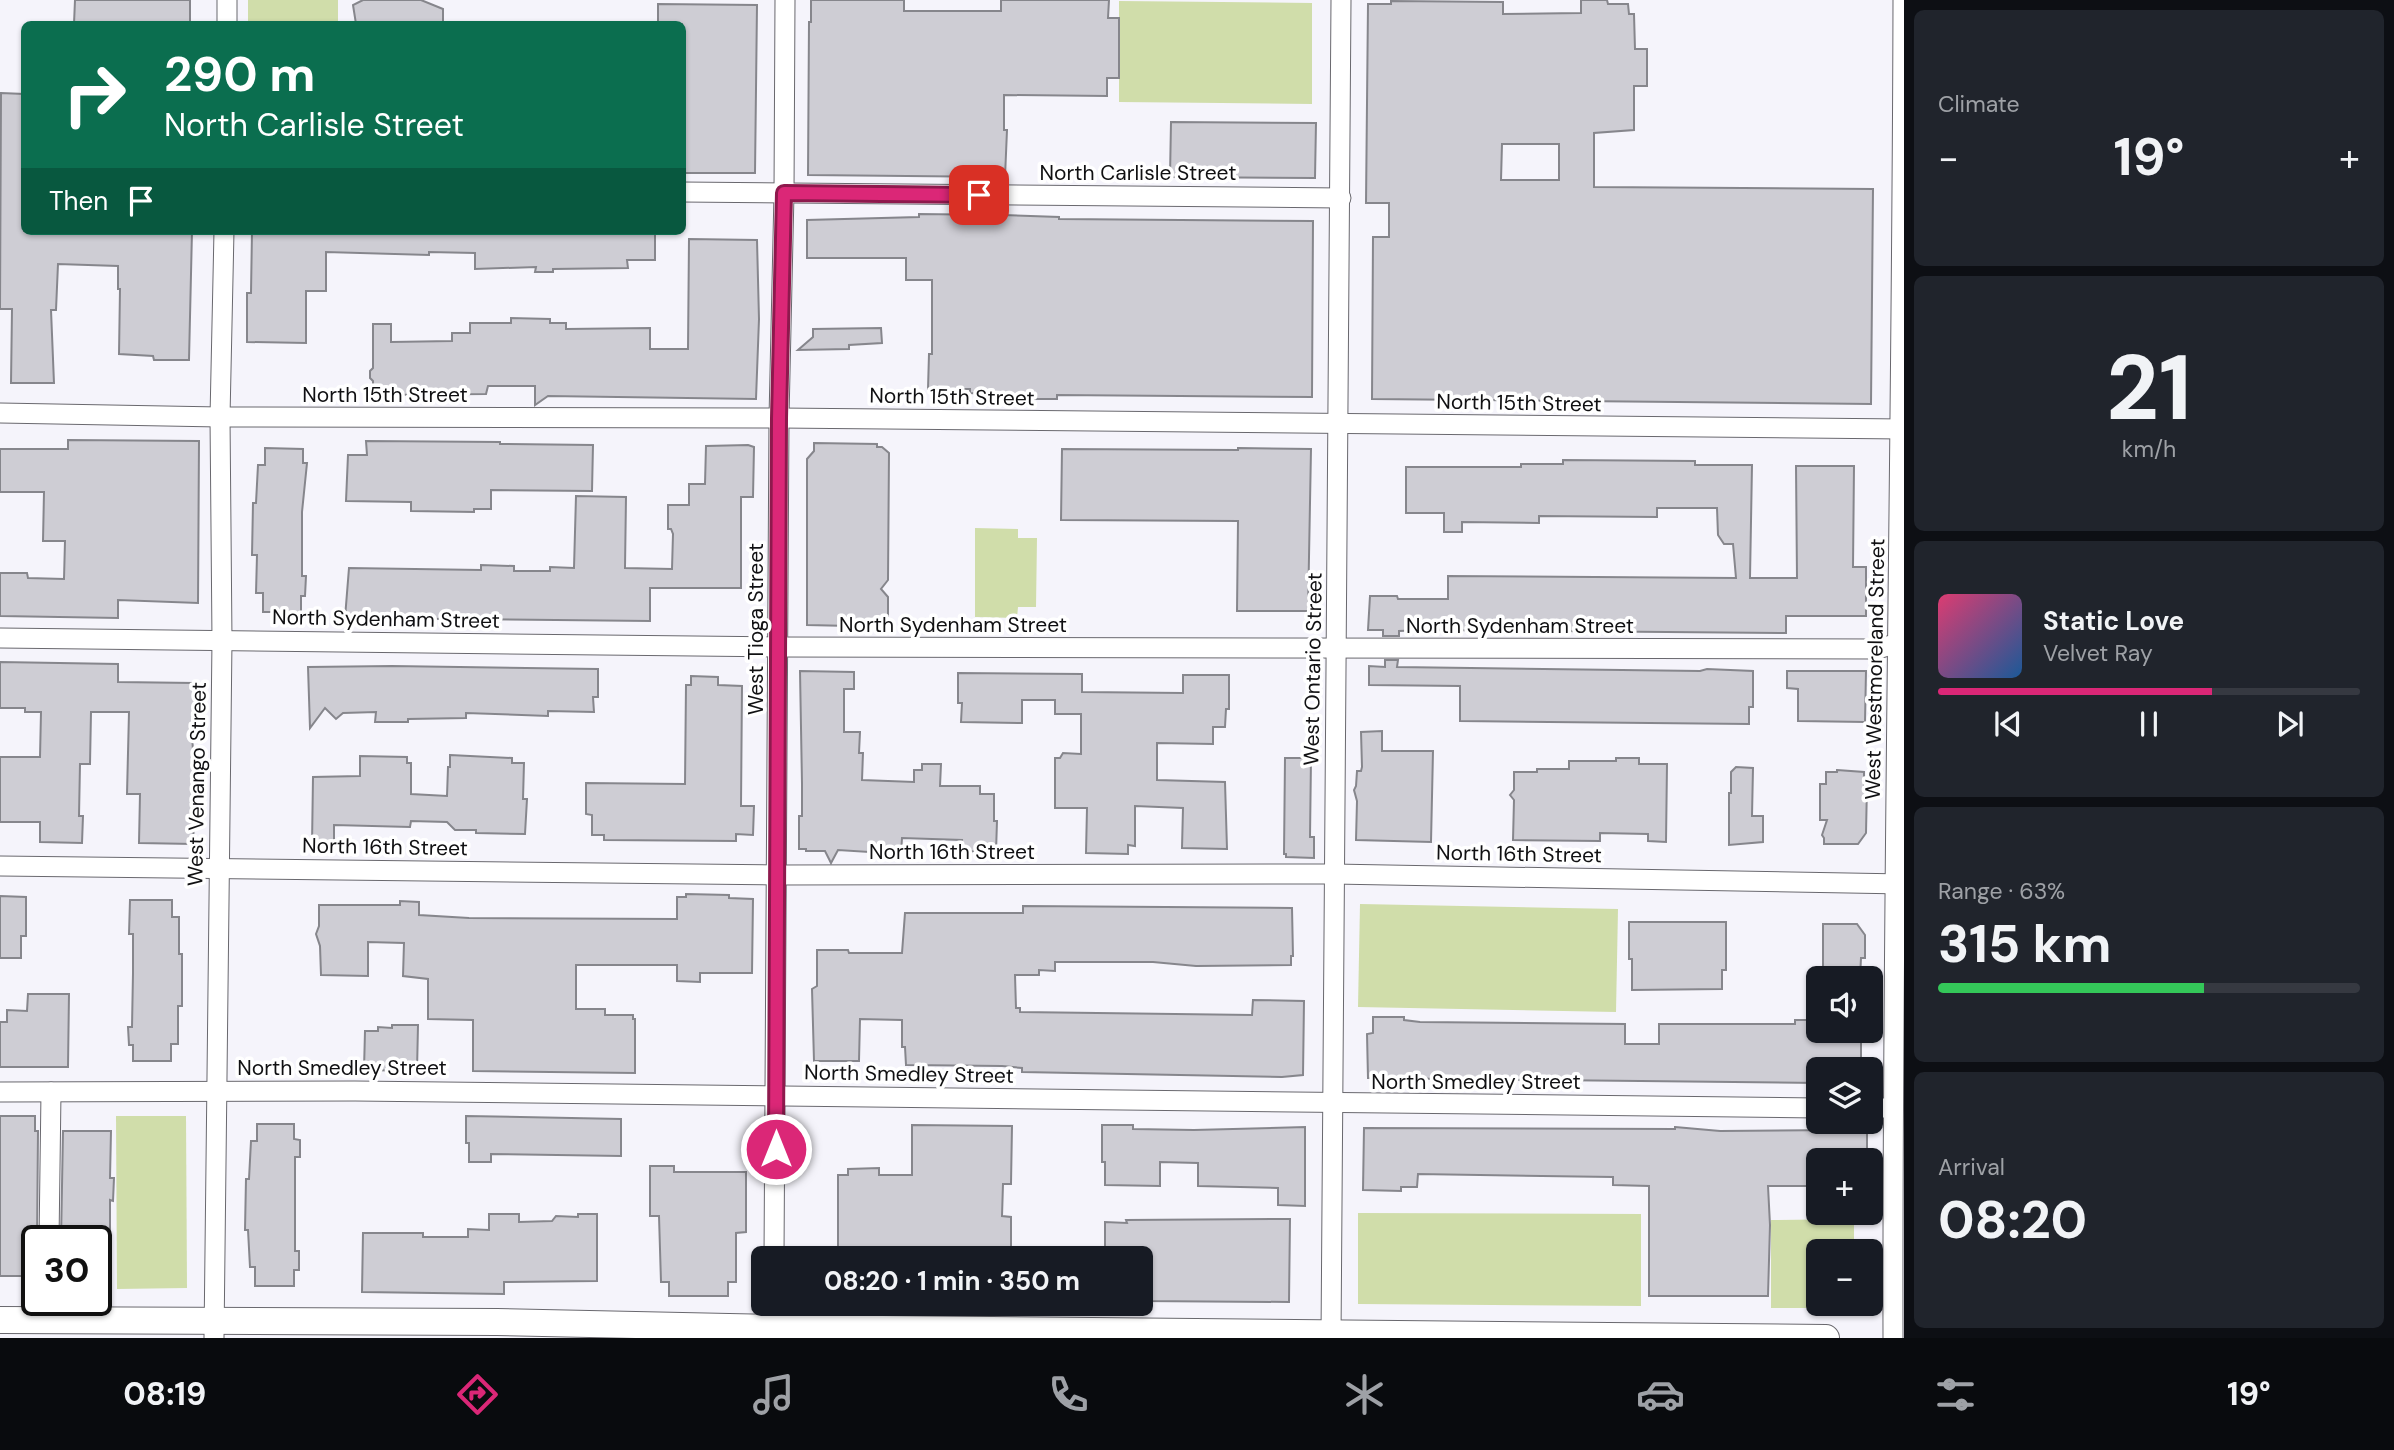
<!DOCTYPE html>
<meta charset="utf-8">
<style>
:root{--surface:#171b24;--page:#20242c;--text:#f1f3f6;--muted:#9ea1a6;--line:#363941;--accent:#db2777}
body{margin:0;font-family:"DM Sans",sans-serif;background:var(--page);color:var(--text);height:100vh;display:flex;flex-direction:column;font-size:26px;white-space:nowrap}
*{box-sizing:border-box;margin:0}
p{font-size:23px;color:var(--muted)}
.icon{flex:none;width:38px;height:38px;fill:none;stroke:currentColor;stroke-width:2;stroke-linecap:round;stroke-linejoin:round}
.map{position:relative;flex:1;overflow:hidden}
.drawer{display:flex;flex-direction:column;gap:10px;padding:10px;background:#0d0f14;width:490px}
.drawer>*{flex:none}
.top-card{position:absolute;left:21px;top:21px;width:665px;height:214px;border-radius:10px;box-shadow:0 2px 5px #0004;background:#0b6e4f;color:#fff;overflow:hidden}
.controls{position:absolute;left:1806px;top:966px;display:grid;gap:14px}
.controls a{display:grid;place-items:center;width:77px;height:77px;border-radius:10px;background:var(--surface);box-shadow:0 2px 5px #0004;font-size:35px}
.speed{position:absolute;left:21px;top:1225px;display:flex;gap:14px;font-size:35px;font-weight:700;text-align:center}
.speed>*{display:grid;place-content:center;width:91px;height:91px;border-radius:50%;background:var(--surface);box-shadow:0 2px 5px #0004;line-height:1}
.speed .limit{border:4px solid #111;border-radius:10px;background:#fff;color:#111}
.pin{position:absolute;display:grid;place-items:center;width:60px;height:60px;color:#fff;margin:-30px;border-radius:14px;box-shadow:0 4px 10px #0006}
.me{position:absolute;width:77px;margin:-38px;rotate:0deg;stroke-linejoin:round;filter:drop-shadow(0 0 5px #0008)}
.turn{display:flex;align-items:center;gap:24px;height:147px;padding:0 28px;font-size:32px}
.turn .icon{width:91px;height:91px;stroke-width:2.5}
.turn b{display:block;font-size:49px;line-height:60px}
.then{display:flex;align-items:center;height:66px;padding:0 28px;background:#0003;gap:14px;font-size:26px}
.big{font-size:52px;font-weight:700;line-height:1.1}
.drawer .tile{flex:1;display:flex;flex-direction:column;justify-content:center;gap:10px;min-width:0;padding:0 24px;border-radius:10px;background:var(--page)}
.drawer .dial{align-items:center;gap:0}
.dial b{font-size:91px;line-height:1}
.song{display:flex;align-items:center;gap:21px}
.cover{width:84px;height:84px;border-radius:10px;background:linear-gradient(135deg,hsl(340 70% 55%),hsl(210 70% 35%))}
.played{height:7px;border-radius:4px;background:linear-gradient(90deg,var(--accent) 65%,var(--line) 65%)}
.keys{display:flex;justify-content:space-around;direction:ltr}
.heat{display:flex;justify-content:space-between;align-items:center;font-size:38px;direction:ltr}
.charge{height:10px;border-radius:5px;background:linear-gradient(90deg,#34c759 63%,var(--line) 0)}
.trip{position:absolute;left:751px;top:1246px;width:402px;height:70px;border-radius:10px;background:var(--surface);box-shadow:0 2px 5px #0004;font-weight:700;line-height:70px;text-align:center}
.menu{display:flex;height:112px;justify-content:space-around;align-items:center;background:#090b0e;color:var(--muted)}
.menu .icon{width:49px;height:49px}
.menu .on{color:var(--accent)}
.menu b{font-size:32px;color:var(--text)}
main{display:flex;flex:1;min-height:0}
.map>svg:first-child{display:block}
</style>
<main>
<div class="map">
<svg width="1904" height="1338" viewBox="0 0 1904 1338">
<rect width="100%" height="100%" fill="#f5f4fb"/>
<g fill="#d0ddaa">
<rect x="248" y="0" width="90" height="24"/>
<polygon points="1119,1 1312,3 1312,104 1119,102"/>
<polygon points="975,528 1018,529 1018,538 1037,538 1036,607 1018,607 1017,618 975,617"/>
<polygon points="1360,904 1618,909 1616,1012 1358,1007"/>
<polygon points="116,1116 186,1116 187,1288 117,1289"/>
<polygon points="1358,1213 1641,1214 1641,1306 1358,1304"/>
<polygon points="1854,1219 1854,1251 1818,1251 1818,1304 1855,1304 1855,1308 1771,1308 1771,1220"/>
</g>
<g fill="#cecdd4" stroke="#86868c" stroke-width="2" fill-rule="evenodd">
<polygon points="75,0 190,0 190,24 74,24"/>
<polygon points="363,0 421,0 443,9 443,24 356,24 353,5"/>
<polygon points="811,0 904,0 904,11 1001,11 1001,0 1109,0 1108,18 1119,18 1119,78 1107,78 1107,96 1004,95 1004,130 1007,130 1005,177 808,175 809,22 811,22"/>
<path d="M 1581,0 L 1607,0 L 1608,4 L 1628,4 L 1629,14 L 1634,14 L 1635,49 L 1647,49 L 1647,86 L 1634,86 L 1634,130 L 1594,133 L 1594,187 L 1873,189 L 1871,404 L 1372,399 L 1373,237 L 1389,237 L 1389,203 L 1366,203 L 1368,4 L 1391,4 L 1391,1 L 1503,2 L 1503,14 L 1581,13 ZM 1502,144 L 1559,144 L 1559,180 L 1501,180 Z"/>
<polygon points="658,4 757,5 755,173 682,173 682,24 658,24"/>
<polygon points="1,93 24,94 24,231 192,231 189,360 154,360 153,356 119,354 120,289 118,289 118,266 58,264 56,310 51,310 54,383 11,383 12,309 0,309"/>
<polygon points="1171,122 1316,123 1315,178 1170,177"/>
<polygon points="919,214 1002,215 1059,217 1059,219 1313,221 1312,397 1057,395 1057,399 1003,399 1002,395 970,393 970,389 928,389 929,354 932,354 932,280 906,280 906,258 807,258 807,220 919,217"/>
<polygon points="252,231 655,231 655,260 627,260 628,268 553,269 553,272 535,272 536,267 475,269 475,253 429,252 429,255 326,252 326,291 306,291 306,343 247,342 247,293 251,293"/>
<polygon points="689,239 757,240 759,319 756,399 548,396 535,405 535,386 488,386 486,394 373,395 373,381 370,378 370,371 373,368 373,324 391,324 391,342 452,341 452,333 470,333 470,323 511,323 511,318 550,319 550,323 566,323 566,329 650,328 650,349 688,349"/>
<polygon points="881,328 882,343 849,345 849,349 798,350 813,337 813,329"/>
<polygon points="68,440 199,441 198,603 118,600 118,618 0,616 0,573 27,573 28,578 64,579 65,541 43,541 44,492 0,492 0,449 68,449"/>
<polygon points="366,441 500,442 500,444 593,445 592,491 491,490 491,509 474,509 474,512 411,511 411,502 346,501 348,455 367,455"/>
<polygon points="814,443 877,444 877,447 882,447 889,453 888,580 881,589 888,597 888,619 884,620 884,624 859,626 855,628 851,626 807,625 807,459 814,451"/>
<polygon points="748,445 754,447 753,497 741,497 741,588 650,588 650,621 345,618 349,568 481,570 481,565 514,566 514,571 550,571 550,567 574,568 576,496 626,497 625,568 672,569 673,534 671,529 668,529 668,505 689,505 689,484 705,484 706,446"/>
<polygon points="265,448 303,449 303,463 307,463 302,512 302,576 306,576 305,596 301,596 301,612 263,612 263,593 256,593 257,555 252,555 253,503 256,503 258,465 265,465"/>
<polygon points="1238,448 1311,449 1308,611 1237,611 1238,521 1061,520 1062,449 1238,450"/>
<polygon points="1563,460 1695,461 1695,465 1752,465 1750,578 1797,578 1796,466 1854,466 1853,567 1866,567 1866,616 1786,616 1786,633 1425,630 1399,631 1399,636 1383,636 1383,630 1368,630 1370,596 1397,596 1398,599 1448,599 1448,576 1736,578 1733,544 1724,544 1718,535 1717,508 1657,508 1657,517 1539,516 1539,523 1462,522 1462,532 1444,532 1444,513 1406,513 1406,467 1521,467 1521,464 1563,464"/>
<polygon points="1385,660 1398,660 1397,667 1700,671 1707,669 1753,671 1753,707 1749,707 1749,724 1460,721 1460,686 1369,685 1369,666 1385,667"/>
<polygon points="0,662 118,664 118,682 194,683 195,712 194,731 192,731 195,795 193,844 139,843 140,794 127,794 129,712 91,712 90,764 80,764 79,816 83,816 82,843 40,842 40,822 0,822 0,757 40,757 41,712 25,712 25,708 0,708"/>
<polygon points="392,666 598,669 598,697 593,697 594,712 548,711 548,716 466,713 466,718 408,719 408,722 375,722 376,712 343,713 336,719 325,708 310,728 308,667"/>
<polygon points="800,671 854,672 854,689 844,689 844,732 860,732 859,753 863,753 862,780 914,782 914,770 922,770 922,764 941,764 940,786 980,786 980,794 994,794 994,821 997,821 996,852 961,851 962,840 902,838 901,854 838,850 831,863 825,851 806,851 806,849 799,849 799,816 802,816 802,784"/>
<polygon points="1787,671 1866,671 1865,722 1798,721 1798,689 1787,688"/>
<polygon points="958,673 1082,674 1082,692 1183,693 1183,675 1229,675 1229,709 1226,709 1225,727 1213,727 1213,744 1157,743 1157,780 1225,782 1227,849 1182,848 1183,808 1135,806 1135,846 1128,845 1128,854 1086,853 1087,808 1055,808 1055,758 1060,758 1063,753 1081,754 1081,714 1055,714 1055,700 1022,700 1022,723 961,722 962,703 958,703"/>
<polygon points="691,676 718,677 718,685 742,686 741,806 754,806 753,835 736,834 736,841 604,840 604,835 592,835 592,815 586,814 586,783 685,784 686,685 691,685"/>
<polygon points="1382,731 1382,751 1433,751 1431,842 1356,840 1357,801 1354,790 1356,786 1357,771 1361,771 1362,767 1361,732"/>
<polygon points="450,755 512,758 512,763 524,763 523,799 527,799 525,834 476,833 476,830 455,830 447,822 411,821 410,827 334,825 334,844 312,845 313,777 360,776 360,756 407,757 407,763 411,763 411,794 447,796 448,767 450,767"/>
<polygon points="1285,758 1311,758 1310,837 1314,837 1314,858 1286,857 1286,854 1284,854"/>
<polygon points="1616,758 1639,758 1639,764 1667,764 1666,842 1648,841 1648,834 1600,833 1600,841 1513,840 1514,800 1510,795 1514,790 1514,772 1537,772 1537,769 1569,769 1569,761 1616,761"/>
<polygon points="1736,767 1753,768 1752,816 1763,816 1763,842 1729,845 1729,793 1731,793 1731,772"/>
<polygon points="1837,770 1864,772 1864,785 1867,785 1866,833 1858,844 1824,844 1824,838 1822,835 1827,820 1820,820 1820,784 1826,784 1826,772 1837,772"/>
<polygon points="686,894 729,895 729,898 753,899 752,973 700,973 700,982 677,981 677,965 576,965 576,1009 605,1009 605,1015 633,1015 633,1019 635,1019 635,1073 473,1071 473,1020 428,1019 428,979 403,976 404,943 368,942 368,976 321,975 320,946 316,934 319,926 319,905 400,905 400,901 419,902 419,915 469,918 677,919 677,897 686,897"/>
<polygon points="0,896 26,897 26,936 21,936 21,958 0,958"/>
<polygon points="130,900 172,900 172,917 179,917 179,954 182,954 182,1006 178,1006 178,1044 171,1044 171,1061 133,1061 133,1045 129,1045 128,1027 132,1027 133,973 133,934 129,934"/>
<polygon points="1023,906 1292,908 1293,956 1291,956 1291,965 1196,966 1153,962 1055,962 1055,971 1039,970 1039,975 1015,975 1016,1008 1020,1008 1020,1012 1252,1015 1253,1000 1304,1001 1303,1075 1282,1077 1022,1072 1022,1068 1002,1066 906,1065 905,1047 902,1047 902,1020 860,1019 859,1061 814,1061 812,989 817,986 817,950 848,950 849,953 902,953 905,913 1023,913"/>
<polygon points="1629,922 1726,922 1726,970 1722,970 1722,989 1632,990 1632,959 1629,959"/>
<polygon points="1823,924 1857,924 1865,935 1865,958 1861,958 1860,978 1827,978 1827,971 1823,971"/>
<polygon points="28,994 69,994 68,1067 0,1067 0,1022 7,1022 7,1010 27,1011"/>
<polygon points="1373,1017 1404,1017 1404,1020 1420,1022 1625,1024 1625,1044 1659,1044 1659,1024 1795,1024 1795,1020 1818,1020 1818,1031 1861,1031 1861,1069 1818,1069 1818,1083 1368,1078 1367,1034 1373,1033"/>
<polygon points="392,1025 418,1025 417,1071 364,1070 365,1031 378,1031 378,1027 392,1028"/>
<polygon points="0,1116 35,1116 35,1131 38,1131 37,1241 34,1241 33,1276 0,1276"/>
<polygon points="466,1116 621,1119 621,1156 491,1154 491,1162 469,1162 469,1143 466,1143"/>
<polygon points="257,1124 294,1124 294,1139 300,1140 300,1157 295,1157 295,1251 299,1251 299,1270 294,1270 294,1286 255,1286 255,1267 250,1267 248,1230 245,1230 246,1179 249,1179 251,1141 257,1141"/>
<polygon points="912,1125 1012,1126 1011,1184 1003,1184 1002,1216 1011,1217 1011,1258 838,1258 838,1175 848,1175 848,1169 879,1168 879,1175 912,1175"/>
<polygon points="1102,1125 1133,1125 1133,1129 1194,1130 1305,1127 1305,1206 1278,1205 1278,1188 1198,1186 1198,1163 1160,1162 1160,1186 1105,1185 1105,1162 1102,1162"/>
<polygon points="1675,1127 1720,1131 1838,1130 1838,1127 1860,1129 1867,1131 1867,1160 1818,1160 1818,1186 1768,1186 1770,1225 1768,1296 1649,1296 1649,1186 1613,1185 1613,1177 1418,1174 1417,1187 1401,1187 1401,1191 1363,1190 1364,1128 1675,1129"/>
<polygon points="63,1131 111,1131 110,1178 114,1178 113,1201 110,1200 110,1241 61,1241"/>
<polygon points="650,1166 674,1166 674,1172 746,1172 746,1232 736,1233 736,1282 728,1282 728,1296 669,1296 669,1282 661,1282 659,1216 650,1216"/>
<polygon points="489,1214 519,1214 519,1222 552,1221 556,1216 578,1217 578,1214 597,1214 597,1281 504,1282 504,1294 362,1292 363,1233 423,1233 423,1237 468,1237 468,1229 489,1230"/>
<polygon points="1290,1219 1289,1302 1141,1301 1141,1258 1105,1258 1105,1222 1127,1223 1126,1220"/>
</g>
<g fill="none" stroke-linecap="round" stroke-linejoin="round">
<defs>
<g id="street">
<polyline points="227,24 227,0"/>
<polyline points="682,192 1341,198"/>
<polyline points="0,413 220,417 779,418 1904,429"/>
<polyline points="0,638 778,647 1878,649 1904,641"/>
<polyline points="0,866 777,875 1333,874 1904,884"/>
<polyline points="0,1092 355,1091 1818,1108"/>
<polyline points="1871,1108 1893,1108"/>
<polyline points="49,1241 51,1092"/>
<polyline points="774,1258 779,418 784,193 785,0"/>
<polyline points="48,1319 49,1300"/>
<polyline points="214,1338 222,640 220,417 224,231"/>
<polyline points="774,1338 774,1304"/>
<polyline points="1331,1338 1341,0"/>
<path d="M 1893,1338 C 1892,892 1902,446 1903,0"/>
</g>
<polyline id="secondary" points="0,1320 497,1322 774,1328 1826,1338"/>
</defs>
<use href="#street" stroke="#69686e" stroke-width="21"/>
<use href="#secondary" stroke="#69686e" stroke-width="28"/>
<use href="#street" stroke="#fff" stroke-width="19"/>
<use href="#secondary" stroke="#fff" stroke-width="26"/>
</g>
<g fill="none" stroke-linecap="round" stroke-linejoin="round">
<defs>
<polyline id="route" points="776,1149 779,418 784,193 979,195"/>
</defs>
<use href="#route" stroke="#8e194d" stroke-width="18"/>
<use href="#route" stroke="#db2777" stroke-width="12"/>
</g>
<g text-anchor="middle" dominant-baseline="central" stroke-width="7" stroke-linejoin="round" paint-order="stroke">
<g font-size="21" fill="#101012" stroke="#fff">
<text x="1138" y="173">North Carlisle Street</text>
<text x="385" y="395">North 15th Street</text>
<text transform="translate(952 397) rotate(1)">North 15th Street</text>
<text transform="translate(1519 403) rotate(1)">North 15th Street</text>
<text transform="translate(386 619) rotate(1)">North Sydenham Street</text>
<text x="953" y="625">North Sydenham Street</text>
<text x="1520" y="626">North Sydenham Street</text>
<text transform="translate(756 629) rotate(-90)">West Tioga Street</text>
<text transform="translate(1313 669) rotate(-89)">West Ontario Street</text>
<text transform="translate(1875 669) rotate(-89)">West Westmoreland Street</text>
<text transform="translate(197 784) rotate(-89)">West Venango Street</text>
<text transform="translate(385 847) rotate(1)">North 16th Street</text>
<text x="952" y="852">North 16th Street</text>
<text transform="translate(1519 854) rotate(1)">North 16th Street</text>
<text x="342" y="1068">North Smedley Street</text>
<text transform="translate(909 1074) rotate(1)">North Smedley Street</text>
<text x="1476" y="1082">North Smedley Street</text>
</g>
</g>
</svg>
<div class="controls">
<a><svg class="icon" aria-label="sound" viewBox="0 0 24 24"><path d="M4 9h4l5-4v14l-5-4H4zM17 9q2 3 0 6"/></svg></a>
<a><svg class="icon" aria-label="layers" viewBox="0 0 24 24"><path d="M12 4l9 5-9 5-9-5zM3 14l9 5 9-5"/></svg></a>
<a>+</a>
<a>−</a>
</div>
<div class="speed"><div class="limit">30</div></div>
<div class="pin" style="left:979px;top:195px;background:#d93025"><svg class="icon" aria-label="arrive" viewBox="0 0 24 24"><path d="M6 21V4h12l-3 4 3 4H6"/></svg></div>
<svg class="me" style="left:776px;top:1149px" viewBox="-20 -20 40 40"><circle r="17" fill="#db2777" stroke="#fff" stroke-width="3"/><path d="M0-11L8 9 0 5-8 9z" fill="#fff"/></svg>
<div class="trip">08:20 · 1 min · 350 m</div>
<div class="top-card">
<div class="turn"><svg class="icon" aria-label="right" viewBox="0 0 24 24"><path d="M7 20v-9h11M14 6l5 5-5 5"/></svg><div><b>290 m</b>North Carlisle Street</div></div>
<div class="then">Then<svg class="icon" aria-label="arrive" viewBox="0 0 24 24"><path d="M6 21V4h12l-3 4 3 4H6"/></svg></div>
</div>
</div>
<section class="drawer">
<div class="tile"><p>Climate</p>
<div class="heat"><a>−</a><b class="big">19°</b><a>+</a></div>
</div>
<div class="tile dial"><b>21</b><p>km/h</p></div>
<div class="tile">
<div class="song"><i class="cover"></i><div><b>Static Love</b><p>Velvet Ray</p></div></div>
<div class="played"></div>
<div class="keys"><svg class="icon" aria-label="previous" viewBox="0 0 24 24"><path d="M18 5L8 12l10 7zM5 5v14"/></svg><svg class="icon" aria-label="pause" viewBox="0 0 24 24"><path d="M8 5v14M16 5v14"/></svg><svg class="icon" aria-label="next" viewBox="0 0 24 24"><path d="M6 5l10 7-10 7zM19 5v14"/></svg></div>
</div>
<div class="tile"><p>Range · 63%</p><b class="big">315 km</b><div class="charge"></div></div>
<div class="tile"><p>Arrival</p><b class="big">08:20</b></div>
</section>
</main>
<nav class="menu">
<b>08:19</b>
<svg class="icon on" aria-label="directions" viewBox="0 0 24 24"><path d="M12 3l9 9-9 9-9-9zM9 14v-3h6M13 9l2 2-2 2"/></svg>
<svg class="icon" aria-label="music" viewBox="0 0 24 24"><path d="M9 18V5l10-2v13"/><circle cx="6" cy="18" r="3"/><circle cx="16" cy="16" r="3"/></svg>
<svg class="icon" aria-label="phone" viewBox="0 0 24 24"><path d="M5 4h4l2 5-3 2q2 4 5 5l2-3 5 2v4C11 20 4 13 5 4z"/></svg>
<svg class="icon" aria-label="climate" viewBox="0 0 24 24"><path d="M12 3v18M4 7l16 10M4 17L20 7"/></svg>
<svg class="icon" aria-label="car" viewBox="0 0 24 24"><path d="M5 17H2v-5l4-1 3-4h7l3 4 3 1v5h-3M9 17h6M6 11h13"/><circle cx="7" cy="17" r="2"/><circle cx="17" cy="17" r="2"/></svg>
<svg class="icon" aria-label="filters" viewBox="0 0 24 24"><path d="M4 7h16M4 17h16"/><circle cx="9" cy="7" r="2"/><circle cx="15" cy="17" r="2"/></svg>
<b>19°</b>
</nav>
